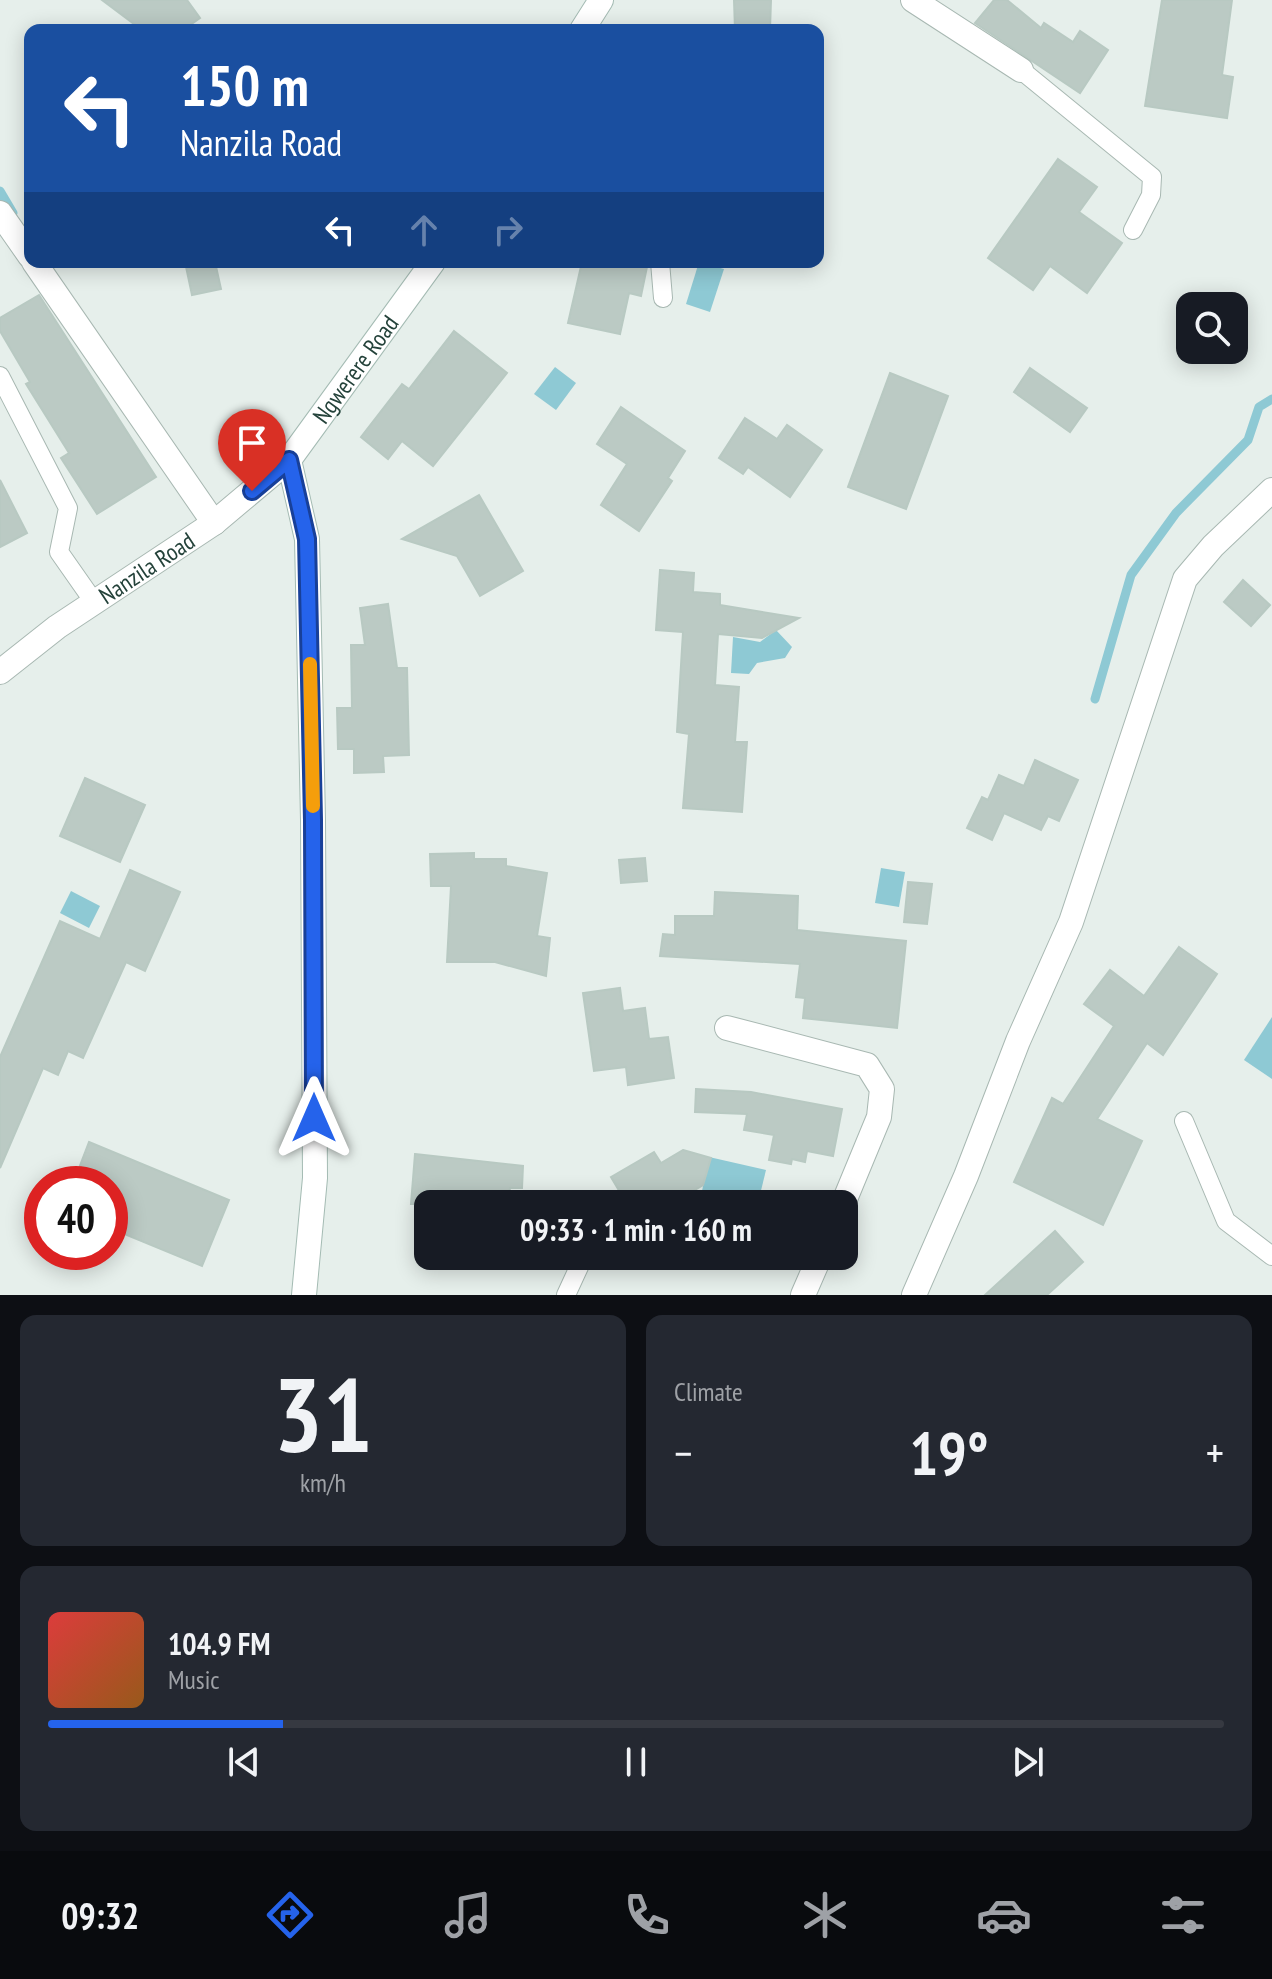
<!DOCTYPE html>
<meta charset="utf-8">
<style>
:root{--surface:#171b24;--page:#242831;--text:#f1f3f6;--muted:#9ea1a6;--line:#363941;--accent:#2563eb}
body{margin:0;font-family:"PT Sans Narrow",sans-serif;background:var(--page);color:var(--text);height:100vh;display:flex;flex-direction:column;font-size:30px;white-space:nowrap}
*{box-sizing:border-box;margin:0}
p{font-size:26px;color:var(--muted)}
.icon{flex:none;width:44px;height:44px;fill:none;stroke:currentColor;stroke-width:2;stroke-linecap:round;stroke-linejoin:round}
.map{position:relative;height:1295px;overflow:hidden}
.panel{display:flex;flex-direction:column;gap:20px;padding:20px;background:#0d0f14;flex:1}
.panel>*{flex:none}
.banner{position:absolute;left:24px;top:24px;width:800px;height:244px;border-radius:16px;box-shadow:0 4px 20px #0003;background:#1a4fa0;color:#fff;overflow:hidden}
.tools{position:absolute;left:1176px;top:292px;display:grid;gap:16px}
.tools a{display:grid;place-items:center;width:72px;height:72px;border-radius:16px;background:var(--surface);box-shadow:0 4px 20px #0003;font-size:40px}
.speed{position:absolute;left:24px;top:1166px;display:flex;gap:16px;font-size:40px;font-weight:700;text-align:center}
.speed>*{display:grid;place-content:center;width:104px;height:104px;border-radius:50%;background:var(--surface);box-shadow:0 4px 20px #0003;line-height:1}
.speed .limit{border:12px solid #d22;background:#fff;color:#111}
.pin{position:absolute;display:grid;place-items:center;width:68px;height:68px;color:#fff;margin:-82px -34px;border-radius:50% 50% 50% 0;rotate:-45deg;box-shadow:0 0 8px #0007}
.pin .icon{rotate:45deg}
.me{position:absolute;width:88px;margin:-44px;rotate:0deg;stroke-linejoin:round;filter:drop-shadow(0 0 6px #0008)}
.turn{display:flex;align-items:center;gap:28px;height:168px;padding:0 24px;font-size:36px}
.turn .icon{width:104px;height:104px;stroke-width:2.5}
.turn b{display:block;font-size:56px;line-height:68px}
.lanes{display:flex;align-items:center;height:76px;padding:0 24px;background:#0003;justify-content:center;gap:40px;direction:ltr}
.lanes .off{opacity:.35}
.big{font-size:60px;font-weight:700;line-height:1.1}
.panel .widget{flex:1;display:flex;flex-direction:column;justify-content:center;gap:12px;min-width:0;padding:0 28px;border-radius:16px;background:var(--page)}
.panel .dial{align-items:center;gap:0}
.dial b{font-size:104px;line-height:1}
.song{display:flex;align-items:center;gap:24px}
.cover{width:96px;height:96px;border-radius:12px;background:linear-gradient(135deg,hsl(0 70% 55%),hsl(30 70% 35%))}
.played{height:8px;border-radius:4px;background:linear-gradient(90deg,var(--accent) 20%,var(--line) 20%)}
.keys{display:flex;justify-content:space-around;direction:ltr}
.heat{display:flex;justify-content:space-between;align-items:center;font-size:44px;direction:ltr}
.panel .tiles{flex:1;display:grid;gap:20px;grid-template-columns:1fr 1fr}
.widget:last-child{grid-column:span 2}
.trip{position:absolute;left:414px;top:1190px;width:444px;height:80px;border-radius:16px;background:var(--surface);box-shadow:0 4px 20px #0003;font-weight:700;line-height:80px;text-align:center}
.menu{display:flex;height:128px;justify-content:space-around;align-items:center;background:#090b0e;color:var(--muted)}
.menu .icon{width:56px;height:56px}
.menu .current{color:var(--accent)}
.menu b{font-size:36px;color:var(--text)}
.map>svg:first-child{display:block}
</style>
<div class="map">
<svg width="1272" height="1295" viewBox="0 0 1272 1295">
<rect width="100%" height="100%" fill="#e6efeb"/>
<g fill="#8ec9d4">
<polygon points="699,262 724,269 710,312 686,304"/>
<polygon points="555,367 576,383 556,410 534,394"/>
<polygon points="776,630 792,647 785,658 757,663 749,674 731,673 733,637 760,642"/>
<polygon points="881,868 905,872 899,907 875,903"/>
<polygon points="71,891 100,906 89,928 60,913"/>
<polygon points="1272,1017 1272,1079 1244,1060"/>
<polygon points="709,1157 766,1170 758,1203 702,1191"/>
</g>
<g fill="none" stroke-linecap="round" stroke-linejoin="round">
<g stroke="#8ec9d4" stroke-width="9">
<polyline points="0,191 13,213"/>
<polyline points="1095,699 1131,575 1176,513 1248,440 1259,407 1272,399"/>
</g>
</g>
<g fill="#bbcac4" stroke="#b8c9c2" stroke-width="2">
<polygon points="102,0 187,0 200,18 183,30 142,30"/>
<polygon points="734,0 771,0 770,30 735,30"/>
<polygon points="994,0 1007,0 1041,28 1044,23 1073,42 1080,31 1108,50 1080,93 975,23"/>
<polygon points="1162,0 1232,0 1222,75 1233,77 1227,118 1145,106"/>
<polygon points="1058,159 1097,187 1079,212 1122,243 1087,293 1050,266 1033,290 988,258"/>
<polygon points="185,262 215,262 221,289 192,295"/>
<polygon points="582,262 648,262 641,296 629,293 620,334 568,323"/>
<polygon points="39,295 156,477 97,514 61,458 69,453 26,384 30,382 0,331 0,318"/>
<polygon points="454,331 507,373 433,466 402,441 388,459 361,437 402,384 409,389"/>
<polygon points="1030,368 1087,408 1070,432 1014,392"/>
<polygon points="890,373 948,396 906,509 848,487"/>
<polygon points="621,407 685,451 668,478 672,481 639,531 601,505 627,464 597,444"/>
<polygon points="745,418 777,439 787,425 822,450 790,497 748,467 743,474 719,458"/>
<polygon points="0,480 27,533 0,547"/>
<polygon points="479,495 523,571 480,596 457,556 402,539"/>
<polygon points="660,570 694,573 693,592 720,594 720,605 799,618 762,638 718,634 715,685 739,687 735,742 747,742 742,812 683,808 689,734 677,732 683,632 656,630"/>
<polygon points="1243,580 1270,605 1251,626 1224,602"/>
<polygon points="388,604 397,668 407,668 409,755 383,756 384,772 354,773 354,749 338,749 337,708 352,708 351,645 365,645 360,608"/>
<polygon points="1035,760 1078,780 1059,821 1048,816 1041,830 1004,813 992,840 967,828 982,797 988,800 999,775 1024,786"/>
<polygon points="85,778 145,805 120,862 60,836"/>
<polygon points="474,853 474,859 506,859 506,866 547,873 537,936 550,938 546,976 495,962 447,962 451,886 431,886 430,854"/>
<polygon points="645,858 647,881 621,883 619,860"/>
<polygon points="130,870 180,892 145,971 126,962 83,1058 68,1051 58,1075 43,1068 0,1168 0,1057 60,921 100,939"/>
<polygon points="908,882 932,884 927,924 904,922"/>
<polygon points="715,892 798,896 797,930 906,941 897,1028 803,1018 805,998 796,997 800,964 660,956 663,934 675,935 675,916 714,916"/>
<polygon points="1179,947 1217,974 1163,1055 1147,1043 1097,1119 1142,1141 1103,1225 1014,1182 1052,1098 1063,1104 1114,1026 1084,1004 1110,970 1144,996"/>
<polygon points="620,988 623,1011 645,1008 649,1039 668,1037 674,1078 628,1085 626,1067 594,1071 583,993"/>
<polygon points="696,1089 751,1092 842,1109 833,1156 807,1151 805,1162 792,1159 791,1164 769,1160 774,1135 744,1130 747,1114 695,1112"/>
<polygon points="89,1142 229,1200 202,1266 110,1228 110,1184 73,1184"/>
<polygon points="683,1150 711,1158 703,1185 685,1196 690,1204 627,1204 611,1177 654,1152 661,1163"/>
<polygon points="415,1154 523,1166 522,1188 510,1188 508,1204 411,1204"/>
<polygon points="1055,1231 1083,1262 1047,1295 985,1295"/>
</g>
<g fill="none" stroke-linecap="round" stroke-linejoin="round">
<defs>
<g id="lane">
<polyline points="1021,70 1152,177 1151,195 1133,230"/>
<polyline points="660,262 663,298"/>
<polyline points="0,376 68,508 59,552 94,602"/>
<polyline points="1184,1121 1226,1221 1272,1256"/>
<polyline points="566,1295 584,1256"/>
</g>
<g id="street">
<polyline points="913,0 1021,70"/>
<polyline points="0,213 30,256"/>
<polyline points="34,262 214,523"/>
<path id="s1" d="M 0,672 L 57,627 L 214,523 L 289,460"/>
<polyline points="727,1028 867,1065 882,1089 879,1117 843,1204"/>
<polyline points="803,1295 820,1256"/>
<polyline points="914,1295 966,1176 1018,1041 1071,922 1185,579 1213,546 1272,490"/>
</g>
<g id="secondary">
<polyline points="582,30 601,0"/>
<path id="s2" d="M 304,1295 L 315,1178 L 313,820 L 307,539 L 289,460 L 433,262"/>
</g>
</defs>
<use href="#lane" stroke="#a8b8b2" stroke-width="20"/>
<use href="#street" stroke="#a8b8b2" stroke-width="26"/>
<use href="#secondary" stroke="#a4bbb3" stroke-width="26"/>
<use href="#lane" stroke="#fff" stroke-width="18"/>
<use href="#street" stroke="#fff" stroke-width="24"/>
<use href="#secondary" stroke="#fff" stroke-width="24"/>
</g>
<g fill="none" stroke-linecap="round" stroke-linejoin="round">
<defs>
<polyline id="route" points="252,491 289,460 307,539 313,820 314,1118"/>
</defs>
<use href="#route" stroke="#184099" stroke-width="20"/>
<use href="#route" stroke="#2563eb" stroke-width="14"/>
<polyline stroke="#f59e0b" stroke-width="14" points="310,664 313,806"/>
</g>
<g text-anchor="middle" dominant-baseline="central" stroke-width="6" stroke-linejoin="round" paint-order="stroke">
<g font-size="24" fill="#24423a" stroke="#f7fbf9">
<text stroke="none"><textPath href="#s2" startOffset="950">Ngwerere Road</textPath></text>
<text stroke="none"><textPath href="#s1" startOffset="180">Nanzila Road</textPath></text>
</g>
</g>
</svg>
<div class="tools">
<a><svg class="icon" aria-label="search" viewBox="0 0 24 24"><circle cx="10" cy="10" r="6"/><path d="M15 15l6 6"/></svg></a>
</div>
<div class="speed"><div class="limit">40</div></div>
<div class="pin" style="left:252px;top:491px;background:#d93025"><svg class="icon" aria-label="arrive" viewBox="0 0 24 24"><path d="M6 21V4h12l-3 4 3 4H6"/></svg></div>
<svg class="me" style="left:314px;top:1118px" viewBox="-20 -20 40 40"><path d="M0-17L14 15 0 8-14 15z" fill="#2563eb" stroke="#fff" stroke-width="4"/></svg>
<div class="trip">09:33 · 1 min · 160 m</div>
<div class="banner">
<div class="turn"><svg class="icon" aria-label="left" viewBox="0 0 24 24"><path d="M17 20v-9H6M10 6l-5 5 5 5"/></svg><div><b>150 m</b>Nanzila Road</div></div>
<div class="lanes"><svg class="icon" aria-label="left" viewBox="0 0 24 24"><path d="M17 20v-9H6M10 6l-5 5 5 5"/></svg><svg class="icon off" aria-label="ahead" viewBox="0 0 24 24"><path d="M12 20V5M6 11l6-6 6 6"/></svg><svg class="icon off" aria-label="right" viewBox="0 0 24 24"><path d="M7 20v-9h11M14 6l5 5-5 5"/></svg></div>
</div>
</div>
<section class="panel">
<div class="tiles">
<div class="widget dial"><b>31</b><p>km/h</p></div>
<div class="widget"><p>Climate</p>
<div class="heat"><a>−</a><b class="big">19°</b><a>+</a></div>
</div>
<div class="widget">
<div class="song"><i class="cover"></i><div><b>104.9 FM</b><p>Music</p></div></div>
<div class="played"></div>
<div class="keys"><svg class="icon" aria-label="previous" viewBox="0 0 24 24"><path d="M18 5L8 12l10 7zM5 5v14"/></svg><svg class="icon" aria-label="pause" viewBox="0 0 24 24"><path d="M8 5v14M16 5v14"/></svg><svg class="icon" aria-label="next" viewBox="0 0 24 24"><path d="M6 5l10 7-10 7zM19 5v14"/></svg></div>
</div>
</div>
</section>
<nav class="menu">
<b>09:32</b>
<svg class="icon current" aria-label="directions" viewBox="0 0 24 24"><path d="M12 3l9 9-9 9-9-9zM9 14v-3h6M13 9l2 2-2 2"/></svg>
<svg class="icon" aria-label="music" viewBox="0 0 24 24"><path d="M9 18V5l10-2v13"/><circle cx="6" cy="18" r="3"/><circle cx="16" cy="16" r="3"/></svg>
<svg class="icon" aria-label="phone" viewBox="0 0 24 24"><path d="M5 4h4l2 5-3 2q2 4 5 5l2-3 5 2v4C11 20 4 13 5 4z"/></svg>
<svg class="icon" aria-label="climate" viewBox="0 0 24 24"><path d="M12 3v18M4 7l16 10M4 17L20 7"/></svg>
<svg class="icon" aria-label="car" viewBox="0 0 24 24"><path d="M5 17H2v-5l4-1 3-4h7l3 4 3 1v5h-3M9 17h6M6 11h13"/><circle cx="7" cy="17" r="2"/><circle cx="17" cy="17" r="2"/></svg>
<svg class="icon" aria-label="filters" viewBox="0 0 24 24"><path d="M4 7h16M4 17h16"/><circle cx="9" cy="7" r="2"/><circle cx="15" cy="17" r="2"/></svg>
</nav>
